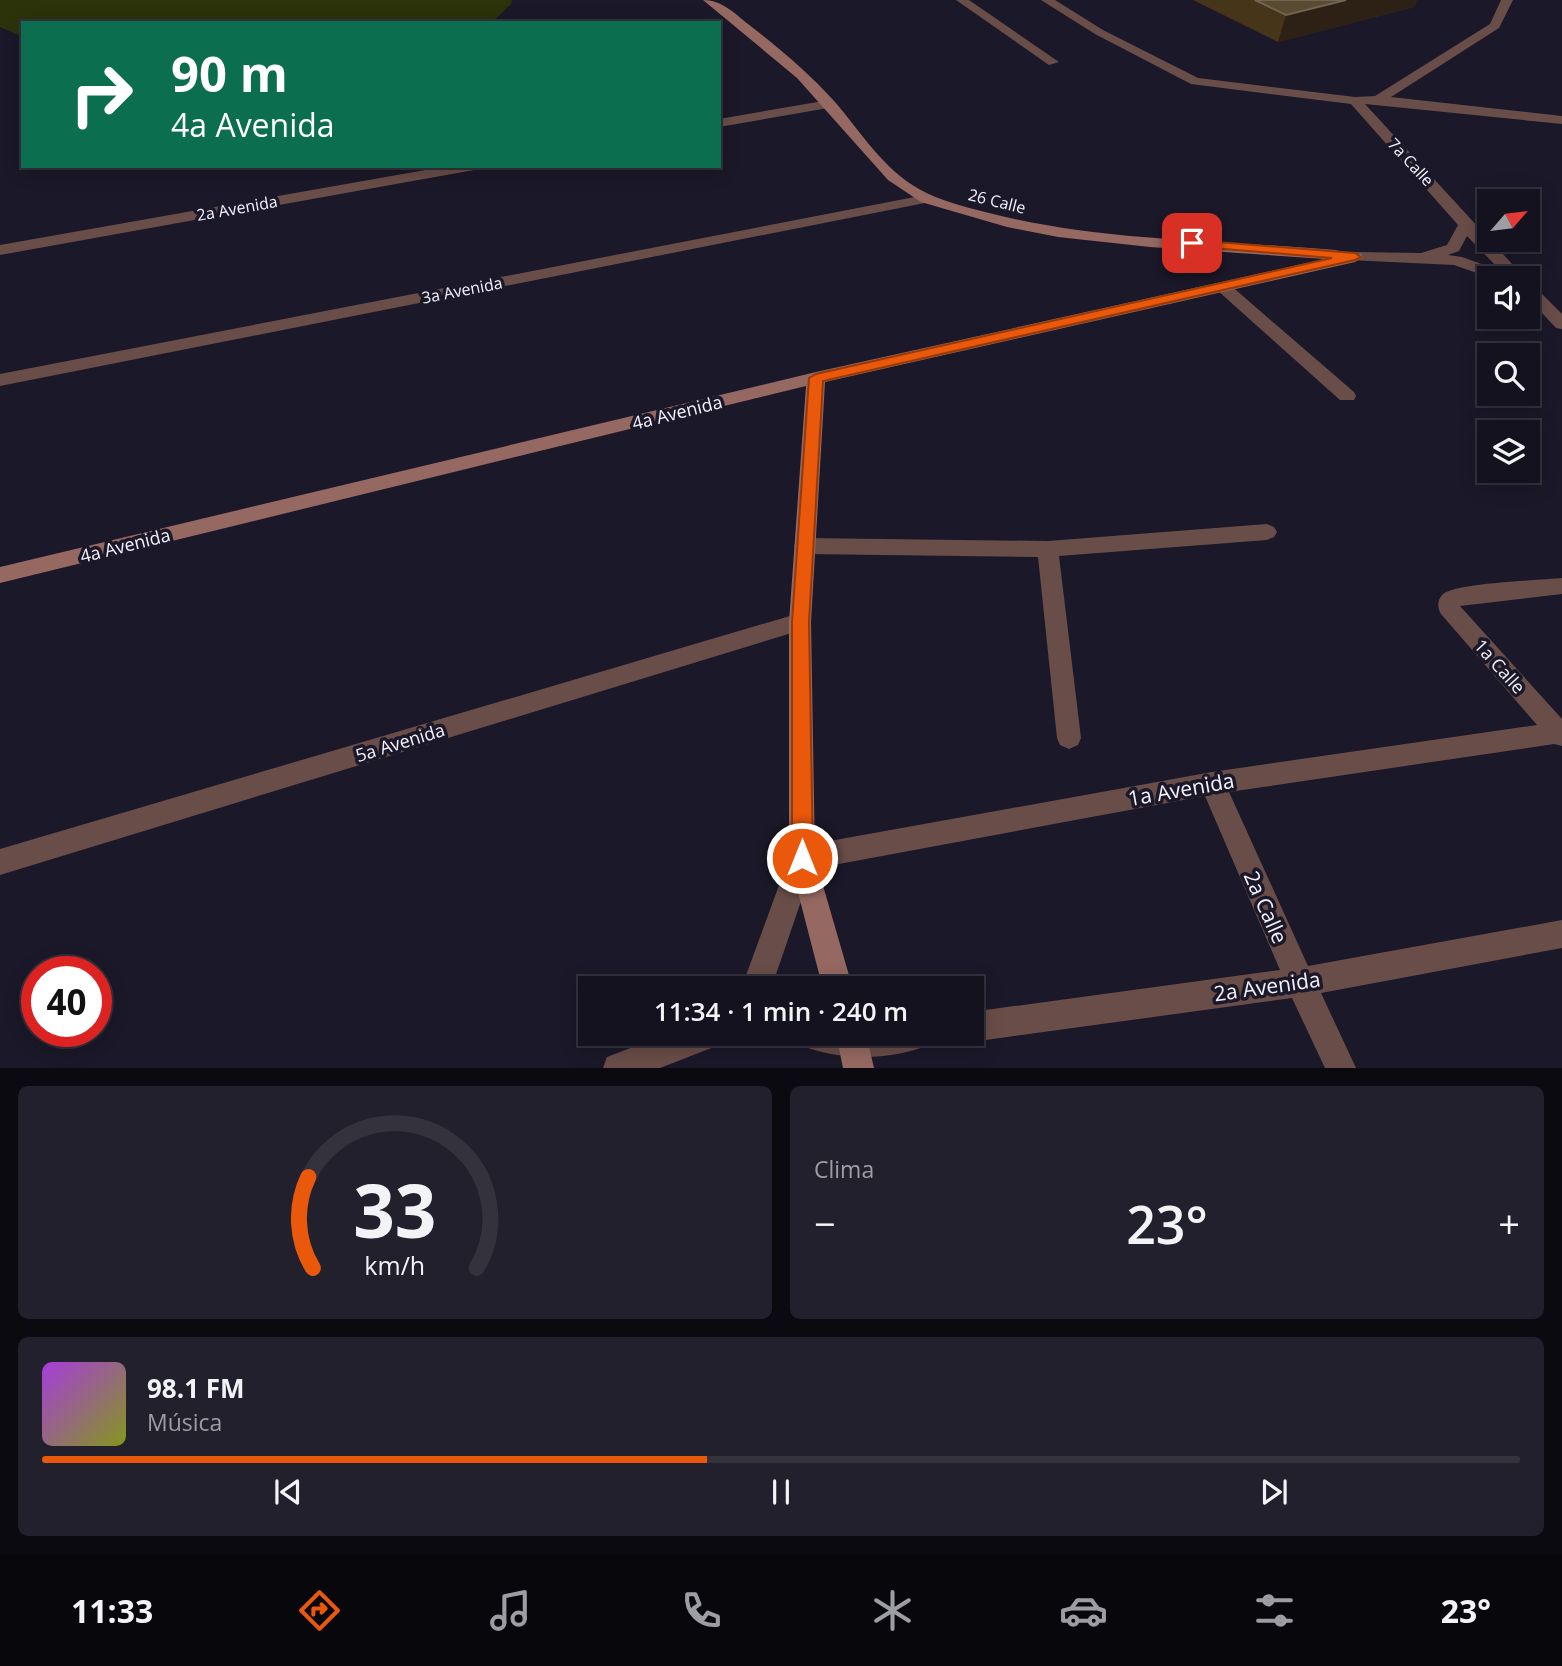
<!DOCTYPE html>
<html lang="es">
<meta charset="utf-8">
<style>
:root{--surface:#14121f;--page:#21202c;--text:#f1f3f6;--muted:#9d9ea4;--line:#33323d;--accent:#ea580c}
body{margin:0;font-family:"Open Sans",sans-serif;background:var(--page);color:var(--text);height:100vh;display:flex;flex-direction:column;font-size:26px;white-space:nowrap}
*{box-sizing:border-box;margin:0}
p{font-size:23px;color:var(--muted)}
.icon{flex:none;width:38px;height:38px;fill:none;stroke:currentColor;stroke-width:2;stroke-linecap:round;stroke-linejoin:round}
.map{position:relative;height:1068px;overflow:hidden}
.details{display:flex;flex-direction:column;gap:18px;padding:18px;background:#0b0a11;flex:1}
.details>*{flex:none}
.top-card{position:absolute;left:21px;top:21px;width:700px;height:147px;border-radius:0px;box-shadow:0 4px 18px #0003,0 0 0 2px var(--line);background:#0b6e4f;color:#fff;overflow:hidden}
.needle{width:46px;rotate:62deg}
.buttons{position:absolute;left:1477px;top:189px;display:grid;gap:14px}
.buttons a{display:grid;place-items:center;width:63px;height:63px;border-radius:0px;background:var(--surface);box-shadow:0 4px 18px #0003,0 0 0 2px var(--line);font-size:35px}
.speed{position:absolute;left:21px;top:956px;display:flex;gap:14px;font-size:35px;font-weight:700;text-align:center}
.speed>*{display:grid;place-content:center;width:91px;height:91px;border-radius:50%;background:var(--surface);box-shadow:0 4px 18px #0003,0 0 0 2px var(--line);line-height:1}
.speed .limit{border:10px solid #d22;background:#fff;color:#111}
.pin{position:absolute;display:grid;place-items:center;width:60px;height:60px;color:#fff;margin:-30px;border-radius:14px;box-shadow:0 4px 10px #0006}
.me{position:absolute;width:77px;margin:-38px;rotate:0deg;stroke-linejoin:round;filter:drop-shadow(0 0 5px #0008)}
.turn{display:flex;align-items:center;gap:24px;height:147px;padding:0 35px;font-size:32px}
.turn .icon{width:91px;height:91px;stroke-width:2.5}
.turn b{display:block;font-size:49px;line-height:60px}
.big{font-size:52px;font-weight:600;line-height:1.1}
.details .card{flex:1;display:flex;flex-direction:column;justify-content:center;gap:10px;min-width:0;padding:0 24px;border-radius:10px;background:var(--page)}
.details .dial{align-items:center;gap:0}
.dial svg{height:182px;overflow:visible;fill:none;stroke:var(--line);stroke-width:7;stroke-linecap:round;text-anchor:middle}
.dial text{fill:var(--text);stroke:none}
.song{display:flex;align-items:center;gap:21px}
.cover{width:84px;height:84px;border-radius:10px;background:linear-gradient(135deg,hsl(280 70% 55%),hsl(70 70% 35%))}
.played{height:7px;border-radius:4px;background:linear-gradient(90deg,var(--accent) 45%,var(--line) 45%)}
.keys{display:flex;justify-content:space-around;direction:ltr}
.heat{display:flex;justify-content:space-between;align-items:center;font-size:38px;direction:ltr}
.details .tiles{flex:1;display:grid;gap:18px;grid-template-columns:1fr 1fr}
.card:last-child{grid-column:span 2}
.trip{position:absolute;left:578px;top:976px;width:406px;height:70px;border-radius:0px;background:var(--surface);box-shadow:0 4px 18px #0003,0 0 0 2px var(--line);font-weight:600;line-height:70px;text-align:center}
.dock{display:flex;height:112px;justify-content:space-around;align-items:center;background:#08070c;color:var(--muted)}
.dock .icon{width:49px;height:49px}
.dock .on{color:var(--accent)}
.dock b{font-size:32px;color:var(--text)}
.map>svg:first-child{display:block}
</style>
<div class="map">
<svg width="1562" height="1068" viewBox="0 0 1562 1068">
<rect width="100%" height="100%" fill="#1b1829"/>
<polygon fill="#2c330b" points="0,0 512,0 511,4 491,23 23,23 23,37 0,27"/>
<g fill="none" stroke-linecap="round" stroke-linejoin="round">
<g fill="#694d48" fill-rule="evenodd">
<polygon points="956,0 969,0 1059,62 1049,65"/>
<path d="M 1041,0 L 1055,0 L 1103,30 L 1198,78 L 1355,97 L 1375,96 L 1490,24 L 1501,0 L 1513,0 L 1499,28 L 1391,97 L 1562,116 L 1562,124 L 1365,104 L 1525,278 L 1491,278 L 1454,265 L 1349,260 L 1347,257 L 1355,252 L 1421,253 L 1447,245 L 1458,225 L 1351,104 L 1191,84 L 1095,34 ZM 1467,236 L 1501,271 L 1462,257 L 1448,255 L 1459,251 Z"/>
<polygon points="829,100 836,104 834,107 719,127 719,119"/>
<polygon points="448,166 481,166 474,170 0,255 0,245"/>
<polygon points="925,195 932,199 930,202 0,386 0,374"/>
<polygon points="1223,282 1229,284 1354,392 1356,396 1354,400 1340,400 1217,290 1215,287 1217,284"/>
<polygon points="1528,284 1534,286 1562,314 1562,329 1556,328 1528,298"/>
<polygon points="1267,524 1274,527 1277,532 1274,537 1267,540 1059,556 1081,738 1078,745 1069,749 1060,745 1057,738 1038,557 805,554 797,551 794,546 797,541 805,538 1048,541"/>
<path d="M 1562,578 L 1562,594 L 1460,606 L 1562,719 L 1562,746 L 1554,744 L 1229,792 L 1308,966 L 1562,920 L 1562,948 L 1321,993 L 1356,1068 L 1325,1068 L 1292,998 L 971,1042 L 960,1038 L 959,1034 L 971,1034 L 971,1012 L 1280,970 L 1205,796 L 812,869 L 771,989 L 741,989 L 789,858 L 792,849 L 802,846 L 1212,772 L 1537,725 L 1441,614 C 1437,607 1437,600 1443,594 C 1456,583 1541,580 1562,578 Z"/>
<polygon points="800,613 808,616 811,622 808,628 0,875 0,849"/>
<polygon points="667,1034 723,1034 719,1045 660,1068 603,1068 607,1057"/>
<path d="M 796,1034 L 933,1034 L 929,1045 C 889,1061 839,1061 800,1045 Z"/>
</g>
<g fill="#956961" fill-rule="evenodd">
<path d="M 703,0 C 722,0 734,13 748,24 C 779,48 809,73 835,102 C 861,132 883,169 919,189 C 940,201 966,207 989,213 C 1102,242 1220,240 1336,250 L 1344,255 L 1361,254 L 1363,257 L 1355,262 L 825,382 L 811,622 L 815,858 L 853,989 L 823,989 L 789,858 L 789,622 L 806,386 L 0,583 L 0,567 L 816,372 L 1325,259 L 1150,247 L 1058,237 L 1007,227 L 921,202 L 888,180 L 797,78 Z"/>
<polygon points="836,1034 866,1034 874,1068 843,1068"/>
</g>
</g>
<polygon fill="#463519" points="1193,0 1417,0 1414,7 1278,42"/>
<polygon fill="#2d2115" points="1346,0 1417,0 1414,7 1278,42 1286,15"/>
<polygon fill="#594a32" stroke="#716452" stroke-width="2" points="1255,0 1346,0 1286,15"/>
<polygon fill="#ea580c" stroke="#983908" stroke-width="2" points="1192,240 1355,253 1361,257 1355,260 823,381 809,622 813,858 810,864 802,867 795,864 792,858 792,622 809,378 816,374 1332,258 1188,246 1188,241"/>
<g text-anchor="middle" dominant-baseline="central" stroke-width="7" stroke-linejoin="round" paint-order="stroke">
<g font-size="16" fill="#f4f2fe" stroke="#1b1829">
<text transform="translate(1411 162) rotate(47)">7a Calle</text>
<text transform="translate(997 201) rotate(14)">26 Calle</text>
<text transform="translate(237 208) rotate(-10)">2a Avenida</text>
<text transform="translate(462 290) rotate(-11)">3a Avenida</text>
</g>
<g font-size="18" fill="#f4f2fe" stroke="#1b1829">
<text transform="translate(677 412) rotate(-14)">4a Avenida</text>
<text transform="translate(125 545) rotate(-14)">4a Avenida</text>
<text transform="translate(1500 666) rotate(48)">1a Calle</text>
<text transform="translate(400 742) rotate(-17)">5a Avenida</text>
</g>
<g font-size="21" fill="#f4f2fe" stroke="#1b1829">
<text transform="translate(1181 789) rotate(-10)">1a Avenida</text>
<text transform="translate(1266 907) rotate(66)">2a Calle</text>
<text transform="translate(1267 986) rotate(-8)">2a Avenida</text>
</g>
</g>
</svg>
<div class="buttons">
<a><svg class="needle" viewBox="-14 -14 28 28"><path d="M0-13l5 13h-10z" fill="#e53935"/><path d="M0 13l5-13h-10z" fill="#9d9ea4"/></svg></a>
<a><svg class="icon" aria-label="sound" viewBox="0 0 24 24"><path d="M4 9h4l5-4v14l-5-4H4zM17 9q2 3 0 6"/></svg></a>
<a><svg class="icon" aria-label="search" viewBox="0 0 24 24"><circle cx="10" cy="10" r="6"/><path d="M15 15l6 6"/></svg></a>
<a><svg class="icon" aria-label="layers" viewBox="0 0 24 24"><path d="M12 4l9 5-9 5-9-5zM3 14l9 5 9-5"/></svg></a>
</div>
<div class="speed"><div class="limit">40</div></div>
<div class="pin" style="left:1192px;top:243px;background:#d93025"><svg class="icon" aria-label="arrive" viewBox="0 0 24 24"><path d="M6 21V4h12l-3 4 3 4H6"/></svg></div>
<svg class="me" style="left:802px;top:858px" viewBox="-20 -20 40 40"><circle r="17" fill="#ea580c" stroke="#fff" stroke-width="3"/><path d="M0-11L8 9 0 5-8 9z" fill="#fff"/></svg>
<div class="trip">11:34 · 1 min · 240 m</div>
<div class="top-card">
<div class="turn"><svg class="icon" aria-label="right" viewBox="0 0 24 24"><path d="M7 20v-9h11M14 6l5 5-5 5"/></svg><div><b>90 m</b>4a Avenida</div></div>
</div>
</div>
<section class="details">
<div class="tiles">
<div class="card dial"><svg viewBox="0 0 100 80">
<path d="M14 69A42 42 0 1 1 86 69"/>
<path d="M14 69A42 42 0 0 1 12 29" stroke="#ea580c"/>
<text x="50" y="56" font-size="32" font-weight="700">33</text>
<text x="50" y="72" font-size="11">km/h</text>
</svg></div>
<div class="card"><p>Clima</p>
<div class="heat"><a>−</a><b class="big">23°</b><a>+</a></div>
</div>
<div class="card">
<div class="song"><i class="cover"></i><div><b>98.1 FM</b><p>Música</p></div></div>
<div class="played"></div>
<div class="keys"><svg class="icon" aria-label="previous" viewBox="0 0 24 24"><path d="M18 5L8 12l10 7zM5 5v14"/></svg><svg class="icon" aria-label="pause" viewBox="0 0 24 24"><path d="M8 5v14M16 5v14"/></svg><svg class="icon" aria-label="next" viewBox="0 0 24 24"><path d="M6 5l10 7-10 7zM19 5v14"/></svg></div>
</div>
</div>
</section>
<nav class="dock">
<b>11:33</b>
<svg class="icon on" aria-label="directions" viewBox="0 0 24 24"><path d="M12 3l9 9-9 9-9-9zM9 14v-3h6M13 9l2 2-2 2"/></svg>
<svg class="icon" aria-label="music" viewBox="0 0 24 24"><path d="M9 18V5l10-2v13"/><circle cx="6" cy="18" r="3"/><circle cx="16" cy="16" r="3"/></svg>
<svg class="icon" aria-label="phone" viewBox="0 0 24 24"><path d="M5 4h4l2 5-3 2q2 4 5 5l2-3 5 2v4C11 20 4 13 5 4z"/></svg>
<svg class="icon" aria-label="climate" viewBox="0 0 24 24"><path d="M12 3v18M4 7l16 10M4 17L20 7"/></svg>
<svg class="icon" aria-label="car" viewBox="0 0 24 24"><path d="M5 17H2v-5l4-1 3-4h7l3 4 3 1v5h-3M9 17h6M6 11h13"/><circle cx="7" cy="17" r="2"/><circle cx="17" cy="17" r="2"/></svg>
<svg class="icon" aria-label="filters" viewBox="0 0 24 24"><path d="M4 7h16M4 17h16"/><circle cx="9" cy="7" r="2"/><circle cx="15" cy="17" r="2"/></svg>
<b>23°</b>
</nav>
